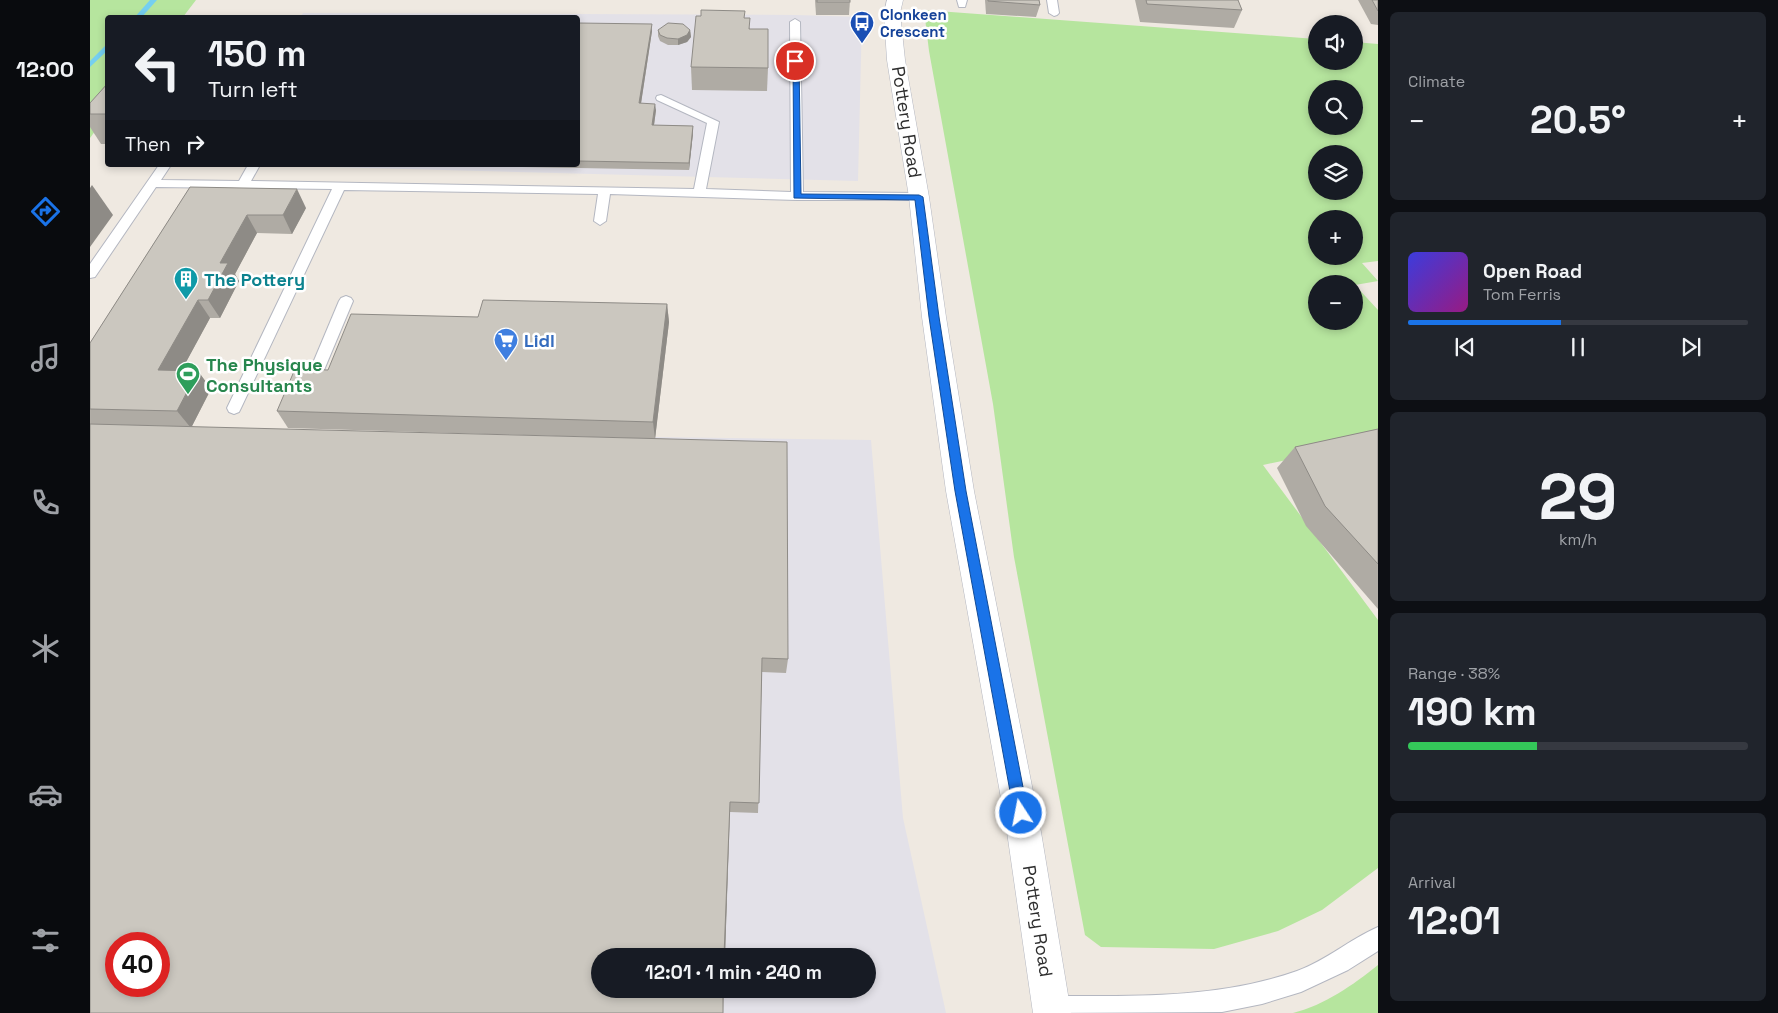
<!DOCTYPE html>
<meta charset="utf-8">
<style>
:root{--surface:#171b24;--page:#20242c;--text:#f1f3f6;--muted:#9ea1a6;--line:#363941;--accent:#1a73e8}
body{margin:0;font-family:"Space Grotesk",sans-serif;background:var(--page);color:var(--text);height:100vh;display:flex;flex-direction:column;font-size:19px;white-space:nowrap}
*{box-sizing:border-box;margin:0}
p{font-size:16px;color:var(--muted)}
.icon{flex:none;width:28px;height:28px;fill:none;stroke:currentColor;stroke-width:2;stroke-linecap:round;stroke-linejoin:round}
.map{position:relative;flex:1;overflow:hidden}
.drawer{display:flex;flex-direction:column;gap:12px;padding:12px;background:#0d0f14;width:400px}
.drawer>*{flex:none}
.banner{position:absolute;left:15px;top:15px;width:475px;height:152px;border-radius:5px;box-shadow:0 2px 8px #0003;background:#171b24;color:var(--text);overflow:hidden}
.tools{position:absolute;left:1218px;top:15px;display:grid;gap:10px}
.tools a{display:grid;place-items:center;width:55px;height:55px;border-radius:50%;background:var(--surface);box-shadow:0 2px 8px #0003;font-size:25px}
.speed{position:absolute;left:15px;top:932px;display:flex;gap:10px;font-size:25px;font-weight:700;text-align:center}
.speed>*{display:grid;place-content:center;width:65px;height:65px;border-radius:50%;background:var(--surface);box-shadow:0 2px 8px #0003;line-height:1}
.speed .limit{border:8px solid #d22;background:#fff;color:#111}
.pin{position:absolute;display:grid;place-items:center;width:42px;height:42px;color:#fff;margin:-21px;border:2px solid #fff;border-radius:50%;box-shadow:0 1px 5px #0007}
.me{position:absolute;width:55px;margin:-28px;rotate:349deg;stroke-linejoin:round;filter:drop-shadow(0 0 4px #0008)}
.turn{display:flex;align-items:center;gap:18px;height:105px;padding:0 20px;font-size:22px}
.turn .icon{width:65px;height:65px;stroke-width:2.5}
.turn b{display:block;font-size:35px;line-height:42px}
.then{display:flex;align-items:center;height:48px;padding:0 20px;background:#0003;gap:10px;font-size:19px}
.big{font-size:38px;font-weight:800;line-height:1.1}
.drawer .card{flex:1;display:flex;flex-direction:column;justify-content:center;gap:8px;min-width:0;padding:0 18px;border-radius:8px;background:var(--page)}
.drawer .dial{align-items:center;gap:0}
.dial b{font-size:65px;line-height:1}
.song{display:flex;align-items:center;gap:15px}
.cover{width:60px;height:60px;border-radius:8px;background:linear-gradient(135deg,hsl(240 70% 55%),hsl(310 70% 35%))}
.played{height:5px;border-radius:2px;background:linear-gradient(90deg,var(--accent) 45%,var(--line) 45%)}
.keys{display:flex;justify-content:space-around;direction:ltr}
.heat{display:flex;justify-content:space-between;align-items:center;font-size:28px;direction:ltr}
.charge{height:8px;border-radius:4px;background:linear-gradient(90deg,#34c759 38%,var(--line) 0)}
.trip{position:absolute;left:501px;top:948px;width:285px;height:50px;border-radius:25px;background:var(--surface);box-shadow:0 2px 8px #0003;font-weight:800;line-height:50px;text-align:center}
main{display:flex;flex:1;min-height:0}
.menu{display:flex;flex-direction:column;width:90px;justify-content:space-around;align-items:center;background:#090b0e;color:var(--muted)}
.menu .icon{width:35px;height:35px}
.menu .selected{color:var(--accent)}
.menu b{font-size:22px;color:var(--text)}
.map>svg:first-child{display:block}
</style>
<main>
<nav class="menu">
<b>12:00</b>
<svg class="icon selected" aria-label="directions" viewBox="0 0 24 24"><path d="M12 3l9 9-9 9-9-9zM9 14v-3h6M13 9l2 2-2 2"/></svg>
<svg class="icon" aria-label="music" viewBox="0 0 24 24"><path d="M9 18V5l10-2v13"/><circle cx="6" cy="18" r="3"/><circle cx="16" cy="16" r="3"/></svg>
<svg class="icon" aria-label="phone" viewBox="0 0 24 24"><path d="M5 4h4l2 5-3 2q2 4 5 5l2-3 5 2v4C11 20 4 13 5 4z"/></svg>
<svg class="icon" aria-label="climate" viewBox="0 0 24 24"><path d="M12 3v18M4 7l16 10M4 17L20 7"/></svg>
<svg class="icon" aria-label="car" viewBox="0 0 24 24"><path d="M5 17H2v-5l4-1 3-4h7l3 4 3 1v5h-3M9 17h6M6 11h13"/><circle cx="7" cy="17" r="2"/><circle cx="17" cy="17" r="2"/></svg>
<svg class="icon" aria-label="filters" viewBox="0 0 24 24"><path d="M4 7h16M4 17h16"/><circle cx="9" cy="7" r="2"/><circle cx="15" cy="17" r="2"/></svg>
</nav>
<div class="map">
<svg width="1288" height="1013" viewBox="0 0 1288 1013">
<rect width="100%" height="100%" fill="#efe9e1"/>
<g fill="#e3e1e8" fill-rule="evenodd">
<polygon points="213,13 706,15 772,17 768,181 163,165 488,165 488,18 210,17"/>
<path d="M 0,429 L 781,440 L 813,818 L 856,1013 L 0,1013 ZM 26,944 L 69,944 L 69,986 L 26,986 ZM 510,956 L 778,956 L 778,989 L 510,989 Z"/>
</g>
<g fill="#b6e59e" fill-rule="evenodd">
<polygon points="0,0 106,0 93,17 18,18 17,115 0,138"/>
<path d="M 834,10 L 1226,39 L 1226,61 L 1264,61 L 1264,42 L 1288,44 L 1288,261 L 1272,263 L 1288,281 L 1265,285 L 1288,310 L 1288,441 L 1173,465 L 1288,620 L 1288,868 L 1232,910 L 1188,931 L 1124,949 L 1011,947 L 995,935 L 924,557 L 903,404 L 839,51 ZM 1226,89 L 1264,89 L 1264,126 L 1226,126 ZM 1226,154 L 1264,154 L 1264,191 L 1226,191 ZM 1226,219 L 1264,219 L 1264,256 L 1226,256 ZM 1226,284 L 1264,284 L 1264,321 L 1226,321 Z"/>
<path d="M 1288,965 L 1288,1013 L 1203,1013 C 1235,1005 1263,985 1288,965 Z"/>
</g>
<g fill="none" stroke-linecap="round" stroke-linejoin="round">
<g fill="#75cff0" fill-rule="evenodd">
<polygon points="60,0 67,0 51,18 44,18"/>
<polygon points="18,43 18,50 0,67 0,61"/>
</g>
<defs>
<g id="lane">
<polygon points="867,0 877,0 875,7 869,7"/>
<polygon points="957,0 967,0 969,13 967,15 964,16 959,13"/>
<polygon points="705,19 710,22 713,192 829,193 835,197 833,200 707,200 520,194 516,221 510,225 504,221 508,194 254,190 151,408 149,412 144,414 139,412 137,408 242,189 66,187 5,277 0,278 0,264 69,165 81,165 71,180 149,181 158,165 170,165 161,181 604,189 617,123 567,100 566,98 567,96 571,95 629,122 616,189 701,192 700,22"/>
<polygon points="256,296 261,298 263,301 229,382 227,386 222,387 217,386 215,382 249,301 251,298"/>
<path d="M 1288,927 L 1288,951 L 1258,970 L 1211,992 L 1172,1004 L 1132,1012 L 952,1013 L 950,1007 L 953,999 L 961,996 C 1044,996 1128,999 1207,971 C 1237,960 1260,939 1288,927 Z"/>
</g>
<polygon id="secondary" points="797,0 813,0 810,13 815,60 839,197 856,317 884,491 951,832 981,1013 943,1013 917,832 856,491 832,317 819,197 797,60 794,13"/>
</defs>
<use href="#lane" stroke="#b4b7c1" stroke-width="2"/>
<use href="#secondary" stroke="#b4b7c1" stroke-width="1"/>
<use href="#lane" fill="#fff" fill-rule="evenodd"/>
<use href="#secondary" fill="#fff" fill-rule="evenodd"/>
</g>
<g fill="#afaba4">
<polygon points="725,0 760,0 759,15 726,15"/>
<polygon points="895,0 949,0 950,5 946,17 896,14"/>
<polygon points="1045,0 1148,0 1152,10 1144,28 1050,22"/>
<polygon points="1268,0 1288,0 1288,25 1281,24"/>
<polygon points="655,18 678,68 677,91 602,90 601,67"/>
<polygon points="488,23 562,31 551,103 566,110 564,125 603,126 603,133 599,170 311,165 488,165"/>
<polygon points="568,30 600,30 601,37 597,42 588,45 578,45 570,41 568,36"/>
<polygon points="18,83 18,144 11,144 0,127 0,103"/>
<polygon points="100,187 216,208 202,234 167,233 145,274 149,281 130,318 120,318 91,371 108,371 121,389 102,426 698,659 696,673 672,672 668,813 640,812 635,956 510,956 510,989 634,989 633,1013 0,1013 0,343"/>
<polygon points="577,304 579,322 565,439 198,428 187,411 238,370 388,317"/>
<polygon points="1288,429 1288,609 1216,526 1187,468 1205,447"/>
</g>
<g fill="#8e8b86">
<polygon points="562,24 562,31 550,110 549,103"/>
<polygon points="600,30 601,37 597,42 588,45 588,39"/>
<polygon points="565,104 566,110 563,132 562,125"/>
<polygon points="603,126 603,133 599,170 599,163"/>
<polygon points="2,185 23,215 0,247 0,188"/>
<polygon points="207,189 216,208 202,234 193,215"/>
<polygon points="157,215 167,233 145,274 149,281 130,318 118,300 130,263"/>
<polygon points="108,300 120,318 82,388 68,370"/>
<polygon points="577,304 579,322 565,439 563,422"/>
<polygon points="108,371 121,389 101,428 87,411"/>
<polygon points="640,802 635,956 634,956"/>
</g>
<g fill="#cbc7bf" stroke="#8e8b86" fill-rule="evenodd">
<rect x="727" y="0" width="33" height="2"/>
<polygon points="898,0 949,0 950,5 898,1"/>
<polygon points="1056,0 1148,0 1152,10 1057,4"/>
<polygon points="1282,0 1288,0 1288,11"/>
<polygon points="611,10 655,11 654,18 660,18 659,29 678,29 678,68 601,67 606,16 611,16"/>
<polygon points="488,23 562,24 549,103 565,104 562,125 603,126 599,163 488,161"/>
<polygon points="578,23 593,24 600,30 597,35 588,39 577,38 570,35 568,30"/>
<polygon points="18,83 18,114 0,114 0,103"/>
<polygon points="100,187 207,189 193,215 157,215 130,263 138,263 118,300 108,300 68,370 108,371 87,411 0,409 0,343"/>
<polygon points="393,300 577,304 563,422 187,411 205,369 238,370 261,314 388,317"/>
<path d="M 0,424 L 697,442 L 698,659 L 672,658 L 669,803 L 640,802 L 634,956 L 510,956 L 510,989 L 633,989 L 633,1013 L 0,1013 ZM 26,944 L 69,944 L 69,986 L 26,986 Z"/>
<polygon points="1288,429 1288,564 1235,506 1205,447"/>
</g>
<polygon fill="#1a73e8" stroke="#114b97" points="703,59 709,61 711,194 829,195 833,197 849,317 876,491 938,813 936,818 931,820 926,818 924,813 865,491 839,317 825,200 704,198"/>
<defs>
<symbol id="bus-pin" viewBox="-11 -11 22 30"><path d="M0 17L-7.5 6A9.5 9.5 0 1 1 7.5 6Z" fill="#1a4fb4" stroke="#fff"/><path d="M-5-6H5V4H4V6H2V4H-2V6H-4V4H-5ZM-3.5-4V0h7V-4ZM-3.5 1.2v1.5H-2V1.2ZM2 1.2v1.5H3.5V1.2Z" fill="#fff"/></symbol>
<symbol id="building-pin" viewBox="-11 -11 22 30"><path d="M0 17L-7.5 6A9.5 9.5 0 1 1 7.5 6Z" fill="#0f9aa8" stroke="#fff"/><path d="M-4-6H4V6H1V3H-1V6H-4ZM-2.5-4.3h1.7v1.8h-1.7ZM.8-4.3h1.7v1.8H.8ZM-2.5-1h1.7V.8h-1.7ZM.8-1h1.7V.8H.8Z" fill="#fff"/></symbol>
<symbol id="supermarket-pin" viewBox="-11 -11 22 30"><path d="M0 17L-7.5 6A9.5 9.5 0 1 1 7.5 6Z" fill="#3f7fe0" stroke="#fff"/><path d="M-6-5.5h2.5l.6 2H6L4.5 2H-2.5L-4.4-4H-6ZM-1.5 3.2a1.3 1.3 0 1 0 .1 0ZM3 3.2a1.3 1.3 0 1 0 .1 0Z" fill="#fff"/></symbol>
<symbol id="stadium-pin" viewBox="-11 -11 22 30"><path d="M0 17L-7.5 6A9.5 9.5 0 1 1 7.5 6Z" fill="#2e9e5b" stroke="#fff"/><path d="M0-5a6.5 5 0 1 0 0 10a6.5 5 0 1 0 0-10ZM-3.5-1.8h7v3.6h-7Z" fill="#fff"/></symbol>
</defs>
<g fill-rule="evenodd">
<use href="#bus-pin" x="758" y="9" width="28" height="38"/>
<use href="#building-pin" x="82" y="265" width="28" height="38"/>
<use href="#supermarket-pin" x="402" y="326" width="28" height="38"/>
<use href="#stadium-pin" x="84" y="360" width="28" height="38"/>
</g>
<g text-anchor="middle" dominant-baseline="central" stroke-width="5" stroke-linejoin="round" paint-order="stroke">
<g font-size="15" font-weight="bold" fill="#164399" stroke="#fff" text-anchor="start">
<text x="790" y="14">Clonkeen<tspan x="790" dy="17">Crescent</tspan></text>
</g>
<g font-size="18" fill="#2e2e2e" stroke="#fff">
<text transform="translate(817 122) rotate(81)">Pottery Road</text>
<text transform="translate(948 921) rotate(81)">Pottery Road</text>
</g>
<g font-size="18" font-weight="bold" fill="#0d838f" stroke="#fff" text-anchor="start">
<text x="114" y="279">The Pottery</text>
</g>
<g font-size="18" font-weight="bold" fill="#366cbe" stroke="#fff" text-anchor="start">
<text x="434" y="340">Lidl</text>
</g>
<g font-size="18" font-weight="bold" fill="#27864d" stroke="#fff" text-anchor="start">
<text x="116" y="364">The Physique<tspan x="116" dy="21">Consultants</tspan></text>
</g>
</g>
</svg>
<div class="tools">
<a><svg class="icon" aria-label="sound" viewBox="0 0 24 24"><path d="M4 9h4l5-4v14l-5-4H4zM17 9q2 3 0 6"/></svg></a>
<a><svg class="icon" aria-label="search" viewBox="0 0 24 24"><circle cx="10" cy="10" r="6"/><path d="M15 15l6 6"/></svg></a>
<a><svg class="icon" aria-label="layers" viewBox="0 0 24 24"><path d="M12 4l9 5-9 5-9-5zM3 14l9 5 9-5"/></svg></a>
<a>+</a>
<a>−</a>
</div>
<div class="speed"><div class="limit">40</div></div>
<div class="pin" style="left:705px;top:61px;background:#d93025"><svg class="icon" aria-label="arrive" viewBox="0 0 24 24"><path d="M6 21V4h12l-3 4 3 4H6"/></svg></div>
<svg class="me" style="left:931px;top:813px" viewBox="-20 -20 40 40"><circle r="17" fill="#1a73e8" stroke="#fff" stroke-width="3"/><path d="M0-11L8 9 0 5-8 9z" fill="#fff"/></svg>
<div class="trip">12:01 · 1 min · 240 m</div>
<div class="banner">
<div class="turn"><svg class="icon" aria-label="left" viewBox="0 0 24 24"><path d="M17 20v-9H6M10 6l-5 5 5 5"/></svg><div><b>150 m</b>Turn left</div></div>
<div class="then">Then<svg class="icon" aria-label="right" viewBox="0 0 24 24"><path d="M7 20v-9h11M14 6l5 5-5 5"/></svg></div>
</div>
</div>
<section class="drawer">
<div class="card"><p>Climate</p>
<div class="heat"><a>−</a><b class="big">20.5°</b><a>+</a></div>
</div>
<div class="card">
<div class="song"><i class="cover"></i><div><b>Open Road</b><p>Tom Ferris</p></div></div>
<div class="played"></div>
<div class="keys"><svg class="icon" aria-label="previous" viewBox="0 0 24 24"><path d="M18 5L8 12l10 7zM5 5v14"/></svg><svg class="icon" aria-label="pause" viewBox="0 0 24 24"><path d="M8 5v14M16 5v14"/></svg><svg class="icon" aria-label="next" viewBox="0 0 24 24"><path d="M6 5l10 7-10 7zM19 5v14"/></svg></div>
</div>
<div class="card dial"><b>29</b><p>km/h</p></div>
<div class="card"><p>Range · 38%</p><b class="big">190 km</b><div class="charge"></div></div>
<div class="card"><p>Arrival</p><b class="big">12:01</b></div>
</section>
</main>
